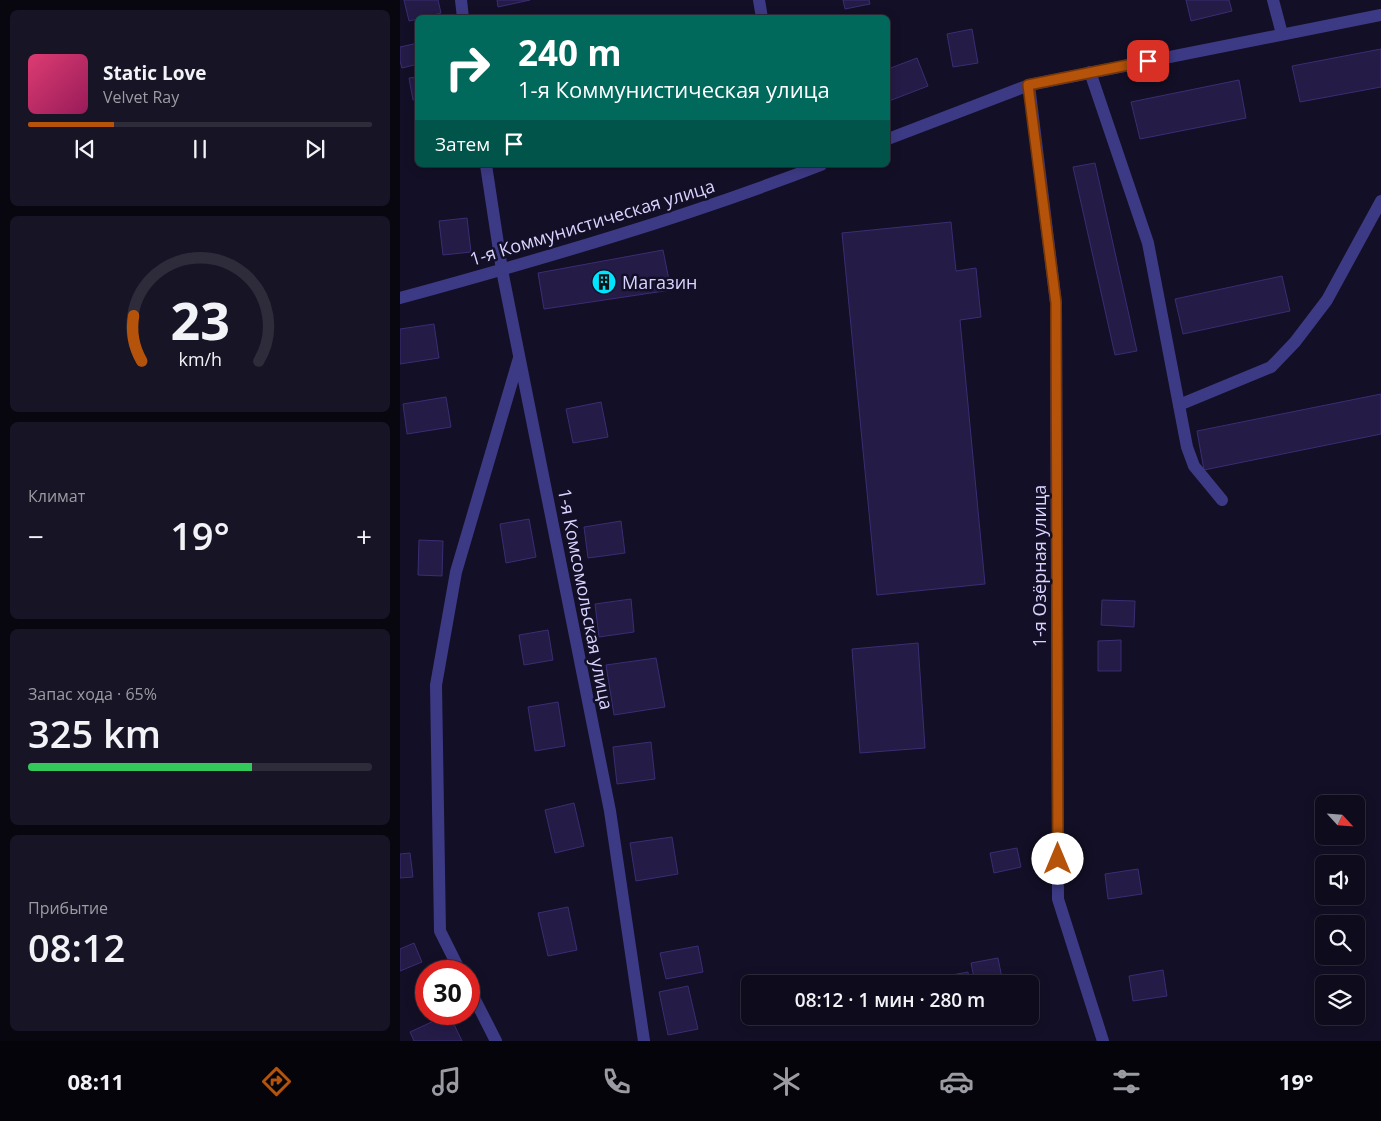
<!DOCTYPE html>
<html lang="ru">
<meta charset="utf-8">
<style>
:root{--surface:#0e0b1c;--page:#171425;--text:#f1f3f6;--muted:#9b9ba3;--line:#2e2b3b;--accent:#b45309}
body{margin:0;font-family:"Open Sans",sans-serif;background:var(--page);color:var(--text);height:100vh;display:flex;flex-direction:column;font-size:19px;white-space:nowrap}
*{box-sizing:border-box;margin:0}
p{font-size:16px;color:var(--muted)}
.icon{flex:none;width:28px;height:28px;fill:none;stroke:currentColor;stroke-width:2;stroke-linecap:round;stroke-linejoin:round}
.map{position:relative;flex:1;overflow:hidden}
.drawer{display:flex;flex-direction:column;gap:10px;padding:10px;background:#08060f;width:400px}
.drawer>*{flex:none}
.banner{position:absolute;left:15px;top:15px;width:475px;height:152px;border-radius:8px;box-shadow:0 2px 12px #0003,0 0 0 1px var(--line);background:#00695c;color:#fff;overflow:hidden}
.needle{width:32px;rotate:116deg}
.tools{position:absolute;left:915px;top:795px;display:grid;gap:10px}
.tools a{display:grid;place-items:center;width:50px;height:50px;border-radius:8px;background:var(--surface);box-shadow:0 2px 12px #0003,0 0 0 1px var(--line);font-size:25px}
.speed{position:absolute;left:15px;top:960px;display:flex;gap:10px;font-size:25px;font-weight:700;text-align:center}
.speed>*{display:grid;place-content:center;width:65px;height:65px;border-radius:50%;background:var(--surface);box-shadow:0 2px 12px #0003,0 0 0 1px var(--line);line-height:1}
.speed .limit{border:8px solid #d22;background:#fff;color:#111}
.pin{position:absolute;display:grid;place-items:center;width:42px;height:42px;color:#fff;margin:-21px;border-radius:10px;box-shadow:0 2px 8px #0006}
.me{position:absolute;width:55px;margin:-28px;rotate:0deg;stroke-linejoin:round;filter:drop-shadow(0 0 4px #0008)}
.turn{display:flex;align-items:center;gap:18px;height:105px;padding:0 20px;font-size:22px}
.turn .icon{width:65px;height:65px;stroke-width:2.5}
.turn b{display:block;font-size:35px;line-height:42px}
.then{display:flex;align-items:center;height:48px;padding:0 20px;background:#0003;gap:10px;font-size:19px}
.big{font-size:38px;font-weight:600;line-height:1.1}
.drawer .tile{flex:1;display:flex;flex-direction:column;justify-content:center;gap:8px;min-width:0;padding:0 18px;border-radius:8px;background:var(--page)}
.drawer .dial{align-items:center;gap:0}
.dial svg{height:130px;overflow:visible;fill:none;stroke:var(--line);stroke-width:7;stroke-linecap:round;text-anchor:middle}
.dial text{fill:var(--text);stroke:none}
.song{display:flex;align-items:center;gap:15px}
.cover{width:60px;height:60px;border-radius:8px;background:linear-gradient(135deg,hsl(340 70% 55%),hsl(330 70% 35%))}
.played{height:5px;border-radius:2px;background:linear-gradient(90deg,var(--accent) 25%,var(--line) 25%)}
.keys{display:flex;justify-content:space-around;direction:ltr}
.heat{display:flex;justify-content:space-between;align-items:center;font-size:28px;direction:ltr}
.charge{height:8px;border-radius:4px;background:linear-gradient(90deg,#34c759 65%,var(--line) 0)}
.trip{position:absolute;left:341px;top:975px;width:298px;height:50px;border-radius:8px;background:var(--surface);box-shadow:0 2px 12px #0003,0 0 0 1px var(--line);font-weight:600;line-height:50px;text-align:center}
.menu{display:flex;height:80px;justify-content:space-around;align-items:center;background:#06040b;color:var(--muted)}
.menu .icon{width:35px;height:35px}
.menu .on{color:var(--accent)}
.menu b{font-size:22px;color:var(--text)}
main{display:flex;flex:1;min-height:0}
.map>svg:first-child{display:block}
</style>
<main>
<section class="drawer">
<div class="tile">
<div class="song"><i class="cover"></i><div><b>Static Love</b><p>Velvet Ray</p></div></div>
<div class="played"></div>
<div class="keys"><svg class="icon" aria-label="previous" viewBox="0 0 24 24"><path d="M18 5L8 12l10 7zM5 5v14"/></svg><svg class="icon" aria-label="pause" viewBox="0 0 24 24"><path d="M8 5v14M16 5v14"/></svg><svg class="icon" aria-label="next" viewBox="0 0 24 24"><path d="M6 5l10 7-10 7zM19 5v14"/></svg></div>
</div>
<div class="tile dial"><svg viewBox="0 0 100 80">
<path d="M14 69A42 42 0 1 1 86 69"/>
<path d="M14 69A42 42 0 0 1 9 41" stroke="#b45309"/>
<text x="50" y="56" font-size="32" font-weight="700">23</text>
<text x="50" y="72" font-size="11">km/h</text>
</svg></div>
<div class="tile"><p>Климат</p>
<div class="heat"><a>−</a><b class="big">19°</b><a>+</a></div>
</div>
<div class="tile"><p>Запас хода · 65%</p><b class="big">325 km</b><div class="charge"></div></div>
<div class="tile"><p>Прибытие</p><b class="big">08:12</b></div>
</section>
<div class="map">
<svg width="981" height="1041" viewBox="0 0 981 1041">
<rect width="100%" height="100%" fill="#130f26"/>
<g fill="#241b47" stroke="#3b2d73">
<polygon points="4,0 38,0 41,13 23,18 18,18 18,19 9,21"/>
<polygon points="97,0 130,0 98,7"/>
<polygon points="443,0 469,0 470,4 445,9"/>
<polygon points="786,0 829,0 832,11 791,21"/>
<polygon points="572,29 578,63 553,67 547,34"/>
<polygon points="18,43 18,64 2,68 0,61 0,47"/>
<polygon points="981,49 981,87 900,102 892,66"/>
<polygon points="517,58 528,86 489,101 488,97 488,69"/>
<polygon points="18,77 18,99 13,100 9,78"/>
<polygon points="839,80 846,118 740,139 731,102"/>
<polygon points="695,163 737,351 715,355 673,167"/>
<polygon points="67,218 71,252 43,255 39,221"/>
<polygon points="551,222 556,271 576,268 581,317 560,320 585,584 477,595 442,233"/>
<polygon points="263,250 271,290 144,309 138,273"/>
<polygon points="882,276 890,311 783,334 775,299"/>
<polygon points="34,324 39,358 0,364 0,329"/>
<polygon points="981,394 981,434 804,470 797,431"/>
<polygon points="46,397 51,427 7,434 3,404"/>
<polygon points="201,402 208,437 173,443 166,409"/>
<polygon points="129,519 136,557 106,563 100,524"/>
<polygon points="221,521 225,553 188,558 184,527"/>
<polygon points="19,540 43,541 42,576 18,575"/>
<polygon points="231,599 234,632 199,637 195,604"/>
<polygon points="702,600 735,601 734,627 701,625"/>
<polygon points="148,630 153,660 124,665 119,635"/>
<polygon points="721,640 721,671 698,671 698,641"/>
<polygon points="518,643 525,748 460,753 452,649"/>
<polygon points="256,658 265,707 214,715 206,665"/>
<polygon points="158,702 165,746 135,751 128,707"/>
<polygon points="251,742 255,779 217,784 213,747"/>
<polygon points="174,803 184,846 155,853 145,810"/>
<polygon points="272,837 278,874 236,881 230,843"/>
<polygon points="617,848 621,867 594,873 590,853"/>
<polygon points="10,853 13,877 0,878 0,854"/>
<polygon points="738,869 742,894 708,899 705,874"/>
<polygon points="168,907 177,950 148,956 138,913"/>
<polygon points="14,943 22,962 0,971 0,949"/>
<polygon points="298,946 303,972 266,979 260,953"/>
<polygon points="598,958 602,978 575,983 571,963"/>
<polygon points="763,970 767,996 733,1001 729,976"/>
<polygon points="568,972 570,984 543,984 541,977"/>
<polygon points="288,986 298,1029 268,1035 259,992"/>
<polygon points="49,1014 62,1041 14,1041 10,1032"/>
</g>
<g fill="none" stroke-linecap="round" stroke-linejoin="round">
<g stroke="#3d3a85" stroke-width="12">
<polyline points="61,0 63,18"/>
<polyline points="359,0 362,18"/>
<polyline points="873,0 882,34"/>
<polyline points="690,72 748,243 787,447 794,466 822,500"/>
<polyline points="629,85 656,303 658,899 703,1041"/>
<polyline points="488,139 629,85 981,15"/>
<polyline points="86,165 102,270 210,811 244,1041"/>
<path d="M 0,298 C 142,259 284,218 421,165"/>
<polyline points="779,405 871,367 895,342 927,300 981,201"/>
<polyline points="60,971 40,931 36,685 56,572 119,358"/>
<polyline points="69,988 96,1041"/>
</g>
</g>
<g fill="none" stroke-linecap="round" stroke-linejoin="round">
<defs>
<polyline id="route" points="658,859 656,303 628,85 748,61"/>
</defs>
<use href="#route" stroke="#753606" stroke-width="12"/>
<use href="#route" stroke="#b45309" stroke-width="9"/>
</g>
<defs>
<symbol id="building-disc" viewBox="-11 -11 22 22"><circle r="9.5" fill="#00e5ff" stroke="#130f26"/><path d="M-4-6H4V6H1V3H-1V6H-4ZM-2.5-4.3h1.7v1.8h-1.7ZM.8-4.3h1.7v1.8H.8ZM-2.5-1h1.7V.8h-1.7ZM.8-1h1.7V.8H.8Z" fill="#111"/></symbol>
</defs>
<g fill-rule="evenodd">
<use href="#building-disc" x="190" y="268" width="28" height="28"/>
</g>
<g text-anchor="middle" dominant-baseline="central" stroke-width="5" stroke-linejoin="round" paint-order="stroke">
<g font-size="18" fill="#d9d4ff" stroke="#130f26">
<text transform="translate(192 222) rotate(-17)">1-я Коммунистическая улица</text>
<text transform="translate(639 566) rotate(-90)">1-я Озёрная улица</text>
<text transform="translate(186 599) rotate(79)">1-я Комсомольская улица</text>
</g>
<g font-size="18" fill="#d9d4ff" stroke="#130f26" text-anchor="start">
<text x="222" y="282">Магазин</text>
</g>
</g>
</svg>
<div class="tools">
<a><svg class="needle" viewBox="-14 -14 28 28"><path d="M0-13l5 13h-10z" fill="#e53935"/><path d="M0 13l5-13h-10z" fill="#9b9ba3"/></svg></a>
<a><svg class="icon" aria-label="sound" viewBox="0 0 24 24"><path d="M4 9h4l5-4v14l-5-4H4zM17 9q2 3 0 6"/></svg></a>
<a><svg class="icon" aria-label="search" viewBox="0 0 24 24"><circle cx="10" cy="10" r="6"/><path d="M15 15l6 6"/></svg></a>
<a><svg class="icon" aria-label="layers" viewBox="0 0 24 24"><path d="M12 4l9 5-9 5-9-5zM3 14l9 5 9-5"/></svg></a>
</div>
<div class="speed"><div class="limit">30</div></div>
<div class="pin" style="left:748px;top:61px;background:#d93025"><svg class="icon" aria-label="arrive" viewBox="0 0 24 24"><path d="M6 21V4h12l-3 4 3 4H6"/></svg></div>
<svg class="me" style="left:658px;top:859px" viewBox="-20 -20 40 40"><circle r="19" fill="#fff"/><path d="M0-13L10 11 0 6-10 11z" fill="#b45309"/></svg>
<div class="trip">08:12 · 1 мин · 280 m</div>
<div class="banner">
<div class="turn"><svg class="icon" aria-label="right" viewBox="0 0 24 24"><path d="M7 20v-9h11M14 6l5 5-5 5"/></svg><div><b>240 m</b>1-я Коммунистическая улица</div></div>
<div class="then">Затем<svg class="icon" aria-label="arrive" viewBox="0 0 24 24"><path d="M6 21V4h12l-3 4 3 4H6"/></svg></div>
</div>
</div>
</main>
<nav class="menu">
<b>08:11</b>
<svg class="icon on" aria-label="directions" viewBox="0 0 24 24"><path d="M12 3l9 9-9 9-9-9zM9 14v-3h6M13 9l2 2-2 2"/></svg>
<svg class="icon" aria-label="music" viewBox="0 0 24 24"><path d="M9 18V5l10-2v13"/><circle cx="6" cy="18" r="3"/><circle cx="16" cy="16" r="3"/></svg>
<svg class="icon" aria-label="phone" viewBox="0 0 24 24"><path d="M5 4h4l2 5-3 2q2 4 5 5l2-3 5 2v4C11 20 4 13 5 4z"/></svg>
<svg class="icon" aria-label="climate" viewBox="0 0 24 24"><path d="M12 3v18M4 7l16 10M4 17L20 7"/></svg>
<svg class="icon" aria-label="car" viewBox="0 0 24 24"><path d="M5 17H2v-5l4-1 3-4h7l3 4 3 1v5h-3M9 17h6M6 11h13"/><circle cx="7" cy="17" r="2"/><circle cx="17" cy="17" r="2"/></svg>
<svg class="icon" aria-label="filters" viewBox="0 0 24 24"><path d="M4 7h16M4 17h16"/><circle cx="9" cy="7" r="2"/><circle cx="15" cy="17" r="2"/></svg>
<b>19°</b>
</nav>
